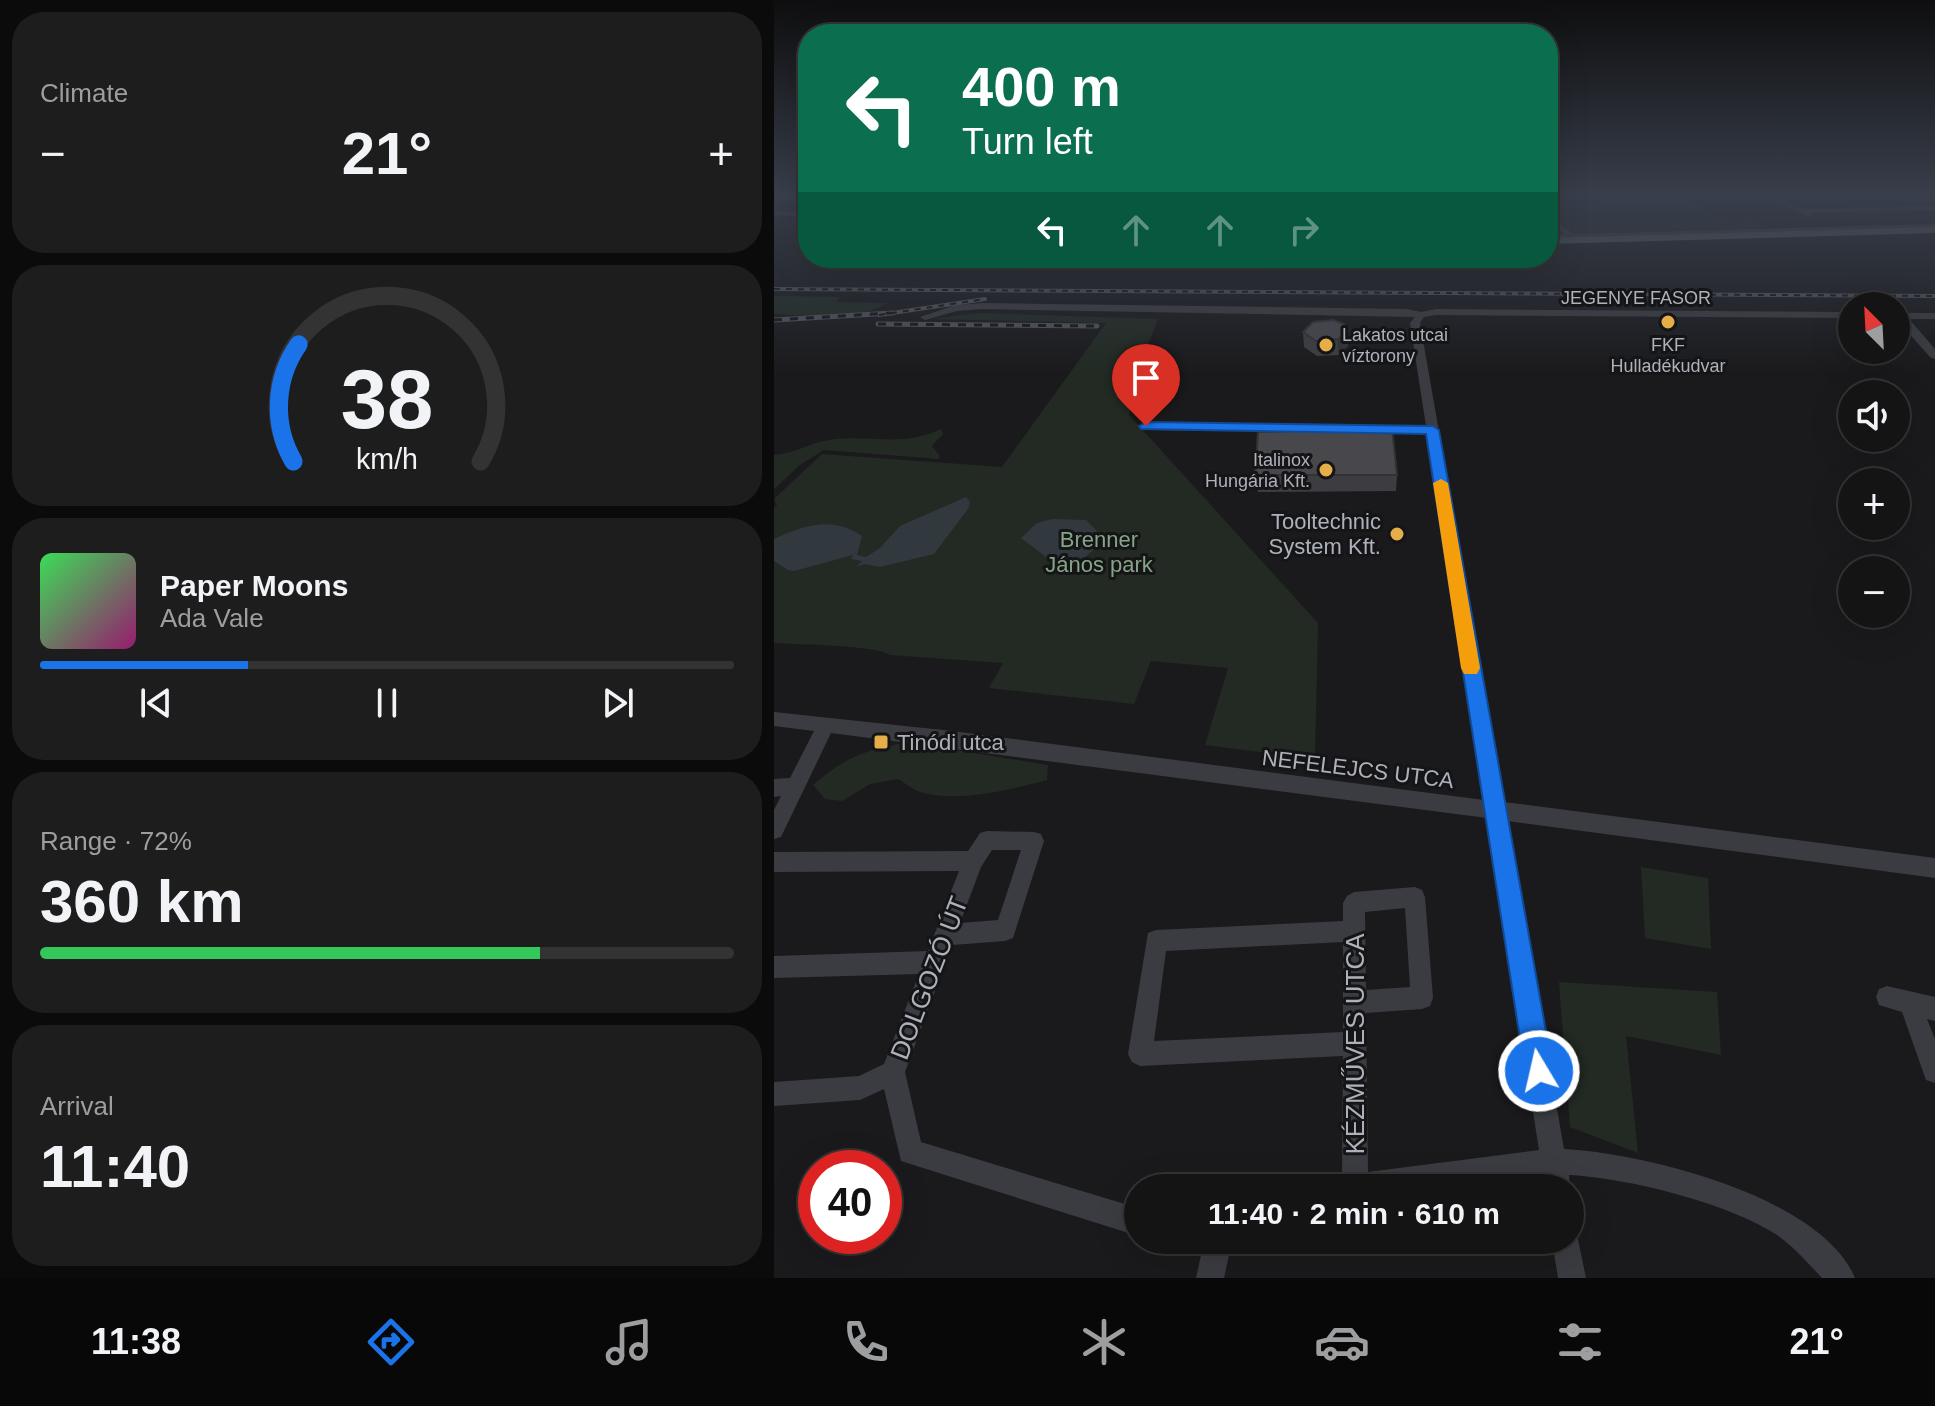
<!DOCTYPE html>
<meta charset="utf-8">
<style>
:root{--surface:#141415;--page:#1d1d1e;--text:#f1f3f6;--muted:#9d9ea0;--line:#333334;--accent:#1a73e8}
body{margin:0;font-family:Helvetica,sans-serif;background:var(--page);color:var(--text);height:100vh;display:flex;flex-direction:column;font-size:30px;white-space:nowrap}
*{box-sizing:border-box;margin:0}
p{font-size:26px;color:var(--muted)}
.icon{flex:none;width:44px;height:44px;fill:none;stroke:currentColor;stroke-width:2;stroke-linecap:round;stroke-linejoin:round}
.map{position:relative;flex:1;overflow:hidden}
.panel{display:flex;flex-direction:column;gap:12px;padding:12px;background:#0b0b0c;width:774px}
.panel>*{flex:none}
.guide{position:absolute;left:24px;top:24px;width:760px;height:244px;border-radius:32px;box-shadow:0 8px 32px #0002,0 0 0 2px var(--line);background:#0b6e4f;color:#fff;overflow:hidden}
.needle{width:52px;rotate:336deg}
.fabs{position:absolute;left:1064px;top:292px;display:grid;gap:16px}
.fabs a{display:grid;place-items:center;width:72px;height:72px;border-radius:50%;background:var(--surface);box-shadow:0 8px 32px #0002,0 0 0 2px var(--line);font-size:40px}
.speed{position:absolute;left:24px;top:1150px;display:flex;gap:16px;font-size:40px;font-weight:700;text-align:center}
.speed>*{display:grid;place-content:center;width:104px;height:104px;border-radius:50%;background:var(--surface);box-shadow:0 8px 32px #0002,0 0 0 2px var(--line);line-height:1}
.speed .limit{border:12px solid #d22;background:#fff;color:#111}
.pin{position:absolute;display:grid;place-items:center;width:68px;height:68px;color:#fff;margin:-82px -34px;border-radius:50% 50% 50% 0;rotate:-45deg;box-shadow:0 0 8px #0007}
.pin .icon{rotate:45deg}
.me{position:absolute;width:88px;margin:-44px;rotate:351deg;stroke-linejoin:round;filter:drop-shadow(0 0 6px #0008)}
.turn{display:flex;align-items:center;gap:28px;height:168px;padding:0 32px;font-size:36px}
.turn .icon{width:104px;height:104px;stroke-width:2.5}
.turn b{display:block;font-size:56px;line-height:68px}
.lanes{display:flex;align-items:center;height:76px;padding:0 32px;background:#0003;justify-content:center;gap:40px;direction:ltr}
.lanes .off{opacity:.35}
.big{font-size:60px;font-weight:800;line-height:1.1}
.panel .card{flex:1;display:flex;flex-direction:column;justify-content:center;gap:12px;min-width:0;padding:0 28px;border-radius:32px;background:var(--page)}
.panel .dial{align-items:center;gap:0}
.dial svg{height:208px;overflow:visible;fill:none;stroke:var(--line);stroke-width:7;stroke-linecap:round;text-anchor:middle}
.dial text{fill:var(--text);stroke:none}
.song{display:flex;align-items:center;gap:24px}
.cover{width:96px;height:96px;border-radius:12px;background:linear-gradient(135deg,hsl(130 70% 55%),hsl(320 70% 35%))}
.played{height:8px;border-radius:4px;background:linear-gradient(90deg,var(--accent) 30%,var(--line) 30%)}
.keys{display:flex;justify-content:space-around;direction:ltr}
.heat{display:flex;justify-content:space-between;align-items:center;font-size:44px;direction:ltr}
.charge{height:12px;border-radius:6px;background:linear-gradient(90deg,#34c759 72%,var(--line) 0)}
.trip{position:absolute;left:350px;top:1174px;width:460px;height:80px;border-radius:40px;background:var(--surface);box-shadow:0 8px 32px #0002,0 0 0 2px var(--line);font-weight:800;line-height:80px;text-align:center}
.tabs{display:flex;height:128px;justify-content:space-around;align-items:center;background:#080808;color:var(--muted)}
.tabs .icon{width:56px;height:56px}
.tabs .active{color:var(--accent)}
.tabs b{font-size:36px;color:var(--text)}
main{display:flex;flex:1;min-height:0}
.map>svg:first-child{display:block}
</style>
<main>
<section class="panel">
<div class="card"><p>Climate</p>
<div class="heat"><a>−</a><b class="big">21°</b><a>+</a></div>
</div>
<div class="card dial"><svg viewBox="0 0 100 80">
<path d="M14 69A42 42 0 1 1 86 69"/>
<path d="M14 69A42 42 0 0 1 16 24" stroke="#1a73e8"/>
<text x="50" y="56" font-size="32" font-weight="700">38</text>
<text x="50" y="72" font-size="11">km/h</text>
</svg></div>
<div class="card">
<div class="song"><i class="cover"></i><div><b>Paper Moons</b><p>Ada Vale</p></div></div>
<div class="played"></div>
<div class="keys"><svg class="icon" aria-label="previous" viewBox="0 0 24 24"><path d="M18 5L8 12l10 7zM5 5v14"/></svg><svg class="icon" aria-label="pause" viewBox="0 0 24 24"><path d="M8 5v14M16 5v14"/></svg><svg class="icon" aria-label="next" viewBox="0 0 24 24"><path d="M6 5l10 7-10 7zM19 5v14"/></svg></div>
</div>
<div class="card"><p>Range · 72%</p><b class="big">360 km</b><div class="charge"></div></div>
<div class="card"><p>Arrival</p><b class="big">11:40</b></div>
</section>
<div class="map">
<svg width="1161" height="1278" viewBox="0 0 1161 1278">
<rect width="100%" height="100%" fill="#1a1a1c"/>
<g fill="#222a23">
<polygon points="819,196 929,196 912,198 954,222 974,219 994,228 800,234 774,215 774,207 834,206"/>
<path d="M 0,296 L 65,297 L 62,302 L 114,303 C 81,322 36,315 0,314 Z"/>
<path d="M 204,313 L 384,319 L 362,375 L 355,415 L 544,623 L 541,759 L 431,745 L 454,668 L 377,661 L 360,704 L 215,688 L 229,663 L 116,655 C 102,645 26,645 0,643 L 0,508 L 3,505 L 0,499 L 48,454 L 228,467 L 332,323 L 157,319 Z"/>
<path d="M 167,429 L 169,434 L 158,446 L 165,455 L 165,459 L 50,450 L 26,465 L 0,489 L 0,455 C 22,453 35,443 55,440 C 96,434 127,448 167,429 Z"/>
<path d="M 124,744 L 157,746 L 274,765 L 273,780 C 235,790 185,803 146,792 C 138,789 131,783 124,779 L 96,784 L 68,801 L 51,799 L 39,785 C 69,759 86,752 124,744 Z"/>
<polygon points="867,867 934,878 937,949 871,938"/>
<polygon points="785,982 943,992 947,1055 852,1036 864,1153 796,1127"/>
</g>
<g fill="#31393f">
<path d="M 192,497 L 196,502 L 194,509 L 160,554 L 106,567 L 90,564 L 82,567 L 88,561 L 77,559 L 79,555 L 20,571 L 14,570 L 0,561 L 0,539 C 31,525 58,516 88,536 L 83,555 L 92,557 L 106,548 L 126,526 Z"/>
<polygon points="278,519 312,520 323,531 325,545 310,558 287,565 279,562 247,538 263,523"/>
</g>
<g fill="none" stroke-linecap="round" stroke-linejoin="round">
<g fill="#3b3c41" fill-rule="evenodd">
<polygon points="989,196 998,196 1027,209 1161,206 1161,210 1037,213 1039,215 1035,217"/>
<polygon points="0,211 34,213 34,217 0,215"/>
<polygon points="774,216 800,234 1161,224 1161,228 774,239 774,235 790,234 774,222"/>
<path d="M 208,303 L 632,309 L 647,312 L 662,309 L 1078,312 L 1078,318 L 662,315 L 650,317 L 646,323 L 730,802 L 1161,858 L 1161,878 L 733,821 L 790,1149 C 870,1153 1048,1197 1081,1278 L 1048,1278 C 1034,1263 1020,1247 1003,1235 C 954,1203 854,1178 795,1175 L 796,1191 L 796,1188 L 771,1188 L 769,1176 L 675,1188 L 562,1188 L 568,1178 L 569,1056 L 366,1066 L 358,1062 L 354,1054 L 374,933 L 382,930 L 569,921 L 569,903 L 573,896 L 580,892 L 641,887 L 648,890 L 651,897 L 659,998 L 656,1006 L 648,1009 L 592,1013 L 594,1172 L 765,1150 L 713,818 L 57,733 L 7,837 L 0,839 L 0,810 L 7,796 L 0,797 L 0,779 L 16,778 L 40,731 L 0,726 L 0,712 L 178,731 L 710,800 L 653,434 L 372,430 L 366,426 L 372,422 L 652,426 L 636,323 L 641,317 L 208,309 L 183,311 L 151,320 L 146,317 L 182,305 ZM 631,908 L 636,987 L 592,990 L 591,912 ZM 569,942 L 569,1032 L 380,1041 L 392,951 Z"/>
<polygon points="1122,313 1161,313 1161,319 1135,319 1161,349 1161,359 1157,358 1122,319"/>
<path d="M 213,831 L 260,832 L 267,834 L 270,841 L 239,938 L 231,941 L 178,945 L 131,1072 L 147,1142 L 364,1208 L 364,1236 L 127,1161 L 110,1089 L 86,1100 L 0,1106 L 0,1082 L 85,1076 L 110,1064 L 145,974 L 0,978 L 0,956 L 154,951 L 185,871 L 0,872 L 0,852 L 194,851 L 206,833 ZM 218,850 L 247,850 L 224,920 L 186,923 L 207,867 Z"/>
<polygon points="1113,986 1161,997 1161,1021 1153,1019 1161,1039 1161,1083 1152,1080 1128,1012 1105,1005 1102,997 1105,989"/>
<polygon points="796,1228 802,1230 812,1278 784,1278 778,1240 796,1240"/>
<polygon points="408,1240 472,1240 468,1250 455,1255 450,1278 422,1278 427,1255 412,1250"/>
</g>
<g fill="#57595f" fill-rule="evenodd">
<polygon points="0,196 34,196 34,202 0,199"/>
<polygon points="1161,227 1161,233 774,244 774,238"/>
</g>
<defs>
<g id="rail-far1">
<polyline points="0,289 1161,296"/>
<polyline points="105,315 211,299"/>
</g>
<g id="rail">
<polyline points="0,320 118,313"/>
<polyline points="104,324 323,326"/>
</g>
</defs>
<use href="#rail-far1" stroke="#505257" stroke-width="4"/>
<use href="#rail" stroke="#505257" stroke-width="5"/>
<use href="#rail-far1" stroke="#151517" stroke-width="2" stroke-dasharray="6" stroke-linecap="butt"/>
<use href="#rail" stroke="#151517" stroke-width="3" stroke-dasharray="8" stroke-linecap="butt"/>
</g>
<g fill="#3d3d41">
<polygon points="646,258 663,258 662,266 648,267"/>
<polygon points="570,324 574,346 564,355 543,356 530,347 529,332"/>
<polygon points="481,475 623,475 622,491 484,492"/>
</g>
<polygon fill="#323235" points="574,331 574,346 564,355 564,339"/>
<g fill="#47474c" stroke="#323235" stroke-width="2">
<polygon points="559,320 570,324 574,331 564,339 542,341 529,332 539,322"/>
<polygon points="618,428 623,475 481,475 484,432"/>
</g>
<linearGradient id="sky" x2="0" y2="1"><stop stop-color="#0e0e0f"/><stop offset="0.52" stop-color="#383e4b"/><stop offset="1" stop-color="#383e4b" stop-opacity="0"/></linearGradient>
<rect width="1161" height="374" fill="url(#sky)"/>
<polygon fill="#1a73e8" stroke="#114b97" stroke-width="2" points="372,422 659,426 665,430 779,1071 775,1081 765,1085 755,1081 751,1071 652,434 367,429 365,426"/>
<polygon fill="#f59e0b" points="667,479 674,483 706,668 703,674 690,674 687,668 659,483"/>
<g fill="#e5ae49" stroke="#151517" stroke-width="3">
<circle cx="894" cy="322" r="8"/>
<circle cx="552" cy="345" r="8"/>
<circle cx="552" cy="470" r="8"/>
<circle cx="623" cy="534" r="8"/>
<rect x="99" y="734" width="16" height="16" rx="4"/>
</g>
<g text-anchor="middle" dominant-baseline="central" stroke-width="6" stroke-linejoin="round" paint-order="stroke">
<g font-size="18" fill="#adb1ba" stroke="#151517">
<text x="862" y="298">JEGENYE FASOR</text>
</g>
<g font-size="18" fill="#adb1ba" stroke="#151517" text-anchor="start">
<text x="568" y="335">Lakatos utcai<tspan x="568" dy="21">víztorony</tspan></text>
<text x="894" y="345" text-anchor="middle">FKF<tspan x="894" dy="21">Hulladékudvar</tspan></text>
<text x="536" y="460" text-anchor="end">Italinox<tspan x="536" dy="21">Hungária Kft.</tspan></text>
</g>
<g font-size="22" fill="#adb1ba" stroke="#151517" text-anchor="end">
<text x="607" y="521">Tooltechnic<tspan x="607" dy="25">System Kft.</tspan></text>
<text x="123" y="742" text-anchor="start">Tinódi utca</text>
</g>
<g font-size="22" fill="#86a487" stroke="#151517">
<text x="325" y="539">Brenner<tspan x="325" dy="25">János park</tspan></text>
</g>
<g font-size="22" fill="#adb1ba" stroke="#151517">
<text transform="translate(584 769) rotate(7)">NEFELEJCS UTCA</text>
</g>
<g font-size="26" fill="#adb1ba" stroke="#151517">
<text transform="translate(155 978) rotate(-69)">DOLGOZÓ ÚT</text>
<text transform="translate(581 1044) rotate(-90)">KÉZMŰVES UTCA</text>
</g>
</g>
</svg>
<div class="fabs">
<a><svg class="needle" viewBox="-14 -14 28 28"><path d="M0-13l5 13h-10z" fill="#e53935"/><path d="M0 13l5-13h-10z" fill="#9d9ea0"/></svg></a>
<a><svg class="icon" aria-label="sound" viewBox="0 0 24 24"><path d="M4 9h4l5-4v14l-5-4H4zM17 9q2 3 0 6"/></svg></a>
<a>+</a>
<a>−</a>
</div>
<div class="speed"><div class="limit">40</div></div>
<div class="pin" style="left:372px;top:426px;background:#d93025"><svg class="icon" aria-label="arrive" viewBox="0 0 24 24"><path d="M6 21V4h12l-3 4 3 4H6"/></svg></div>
<svg class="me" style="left:765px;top:1071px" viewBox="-20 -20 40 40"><circle r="17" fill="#1a73e8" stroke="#fff" stroke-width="3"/><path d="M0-11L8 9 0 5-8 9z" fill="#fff"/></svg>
<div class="trip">11:40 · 2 min · 610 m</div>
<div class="guide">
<div class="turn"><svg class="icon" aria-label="left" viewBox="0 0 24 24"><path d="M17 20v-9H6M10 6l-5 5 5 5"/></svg><div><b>400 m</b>Turn left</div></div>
<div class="lanes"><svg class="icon" aria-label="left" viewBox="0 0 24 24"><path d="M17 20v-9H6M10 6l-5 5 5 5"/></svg><svg class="icon off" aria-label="ahead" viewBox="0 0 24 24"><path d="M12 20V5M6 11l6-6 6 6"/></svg><svg class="icon off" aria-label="ahead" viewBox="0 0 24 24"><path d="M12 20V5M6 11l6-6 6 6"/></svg><svg class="icon off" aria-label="right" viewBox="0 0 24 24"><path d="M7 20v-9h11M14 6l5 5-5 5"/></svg></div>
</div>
</div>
</main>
<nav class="tabs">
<b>11:38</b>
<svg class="icon active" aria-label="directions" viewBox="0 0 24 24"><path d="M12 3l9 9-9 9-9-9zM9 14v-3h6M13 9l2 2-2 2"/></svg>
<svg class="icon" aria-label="music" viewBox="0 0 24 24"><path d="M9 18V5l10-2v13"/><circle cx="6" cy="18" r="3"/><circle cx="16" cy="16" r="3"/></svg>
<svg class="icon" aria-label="phone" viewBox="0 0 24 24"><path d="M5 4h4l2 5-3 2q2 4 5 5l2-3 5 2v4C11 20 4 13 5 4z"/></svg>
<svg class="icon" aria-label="climate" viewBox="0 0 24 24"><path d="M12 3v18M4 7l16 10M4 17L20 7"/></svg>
<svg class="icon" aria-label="car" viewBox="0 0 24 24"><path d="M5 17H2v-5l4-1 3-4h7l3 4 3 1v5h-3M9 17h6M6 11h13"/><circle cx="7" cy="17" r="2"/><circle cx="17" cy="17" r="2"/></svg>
<svg class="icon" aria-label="filters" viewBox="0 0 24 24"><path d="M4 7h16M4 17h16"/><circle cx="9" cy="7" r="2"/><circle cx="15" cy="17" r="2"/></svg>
<b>21°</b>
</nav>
